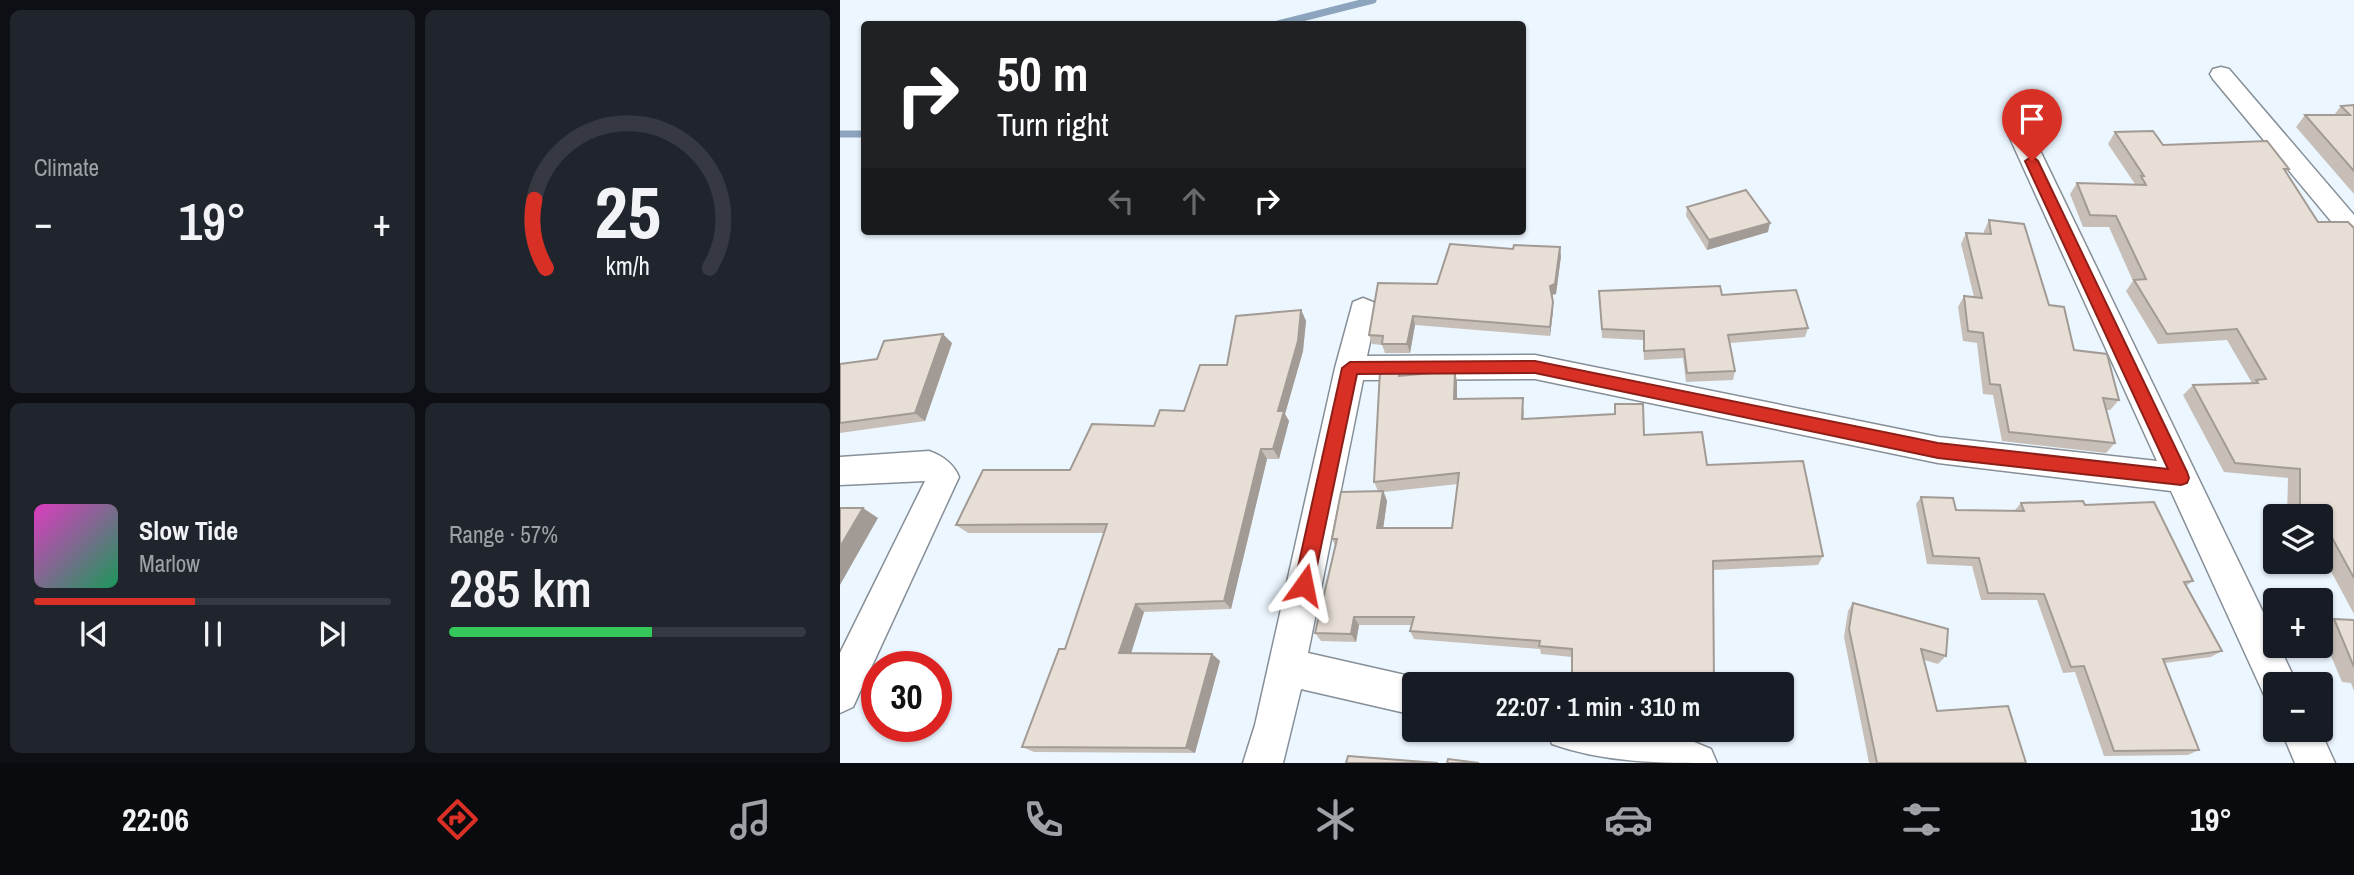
<!DOCTYPE html>
<meta charset="utf-8">
<style>
:root{--surface:#171b24;--page:#20242c;--text:#f1f3f6;--muted:#9ea1a6;--line:#363941;--accent:#d93025}
body{margin:0;font-family:"Archivo Narrow",sans-serif;background:var(--page);color:var(--text);height:100vh;display:flex;flex-direction:column;font-size:26px;white-space:nowrap}
*{box-sizing:border-box;margin:0}
p{font-size:23px;color:var(--muted)}
.icon{flex:none;width:38px;height:38px;fill:none;stroke:currentColor;stroke-width:2;stroke-linecap:round;stroke-linejoin:round}
.map{position:relative;flex:1;overflow:hidden}
.panel{display:flex;flex-direction:column;gap:10px;padding:10px;background:#0d0f14;width:840px}
.panel>*{flex:none}
.banner{position:absolute;left:21px;top:21px;width:665px;height:214px;border-radius:7px;box-shadow:0 2px 5px #0004;background:#202124;color:#fff;overflow:hidden}
.controls{position:absolute;left:1423px;top:504px;display:grid;gap:14px}
.controls a{display:grid;place-items:center;width:70px;height:70px;border-radius:7px;background:var(--surface);box-shadow:0 2px 5px #0004;font-size:35px}
.speed{position:absolute;left:21px;top:651px;display:flex;gap:14px;font-size:35px;font-weight:700;text-align:center}
.speed>*{display:grid;place-content:center;width:91px;height:91px;border-radius:50%;background:var(--surface);box-shadow:0 2px 5px #0004;line-height:1}
.speed .limit{border:10px solid #d22;background:#fff;color:#111}
.pin{position:absolute;display:grid;place-items:center;width:60px;height:60px;color:#fff;margin:-72px -30px;border-radius:50% 50% 50% 0;rotate:-45deg;box-shadow:0 0 7px #0007}
.pin .icon{rotate:45deg}
.me{position:absolute;width:77px;margin:-38px;rotate:12deg;stroke-linejoin:round;filter:drop-shadow(0 0 5px #0008)}
.turn{display:flex;align-items:center;gap:24px;height:147px;padding:0 21px;font-size:32px}
.turn .icon{width:91px;height:91px;stroke-width:2.5}
.turn b{display:block;font-size:49px;line-height:60px}
.lanes{display:flex;align-items:center;height:66px;padding:0 21px;background:#0003;justify-content:center;gap:35px;direction:ltr}
.lanes .off{opacity:.35}
.big{font-size:52px;font-weight:600;line-height:1.1}
.panel .tile{flex:1;display:flex;flex-direction:column;justify-content:center;gap:10px;min-width:0;padding:0 24px;border-radius:10px;background:var(--page)}
.panel .dial{align-items:center;gap:0}
.dial svg{height:182px;overflow:visible;fill:none;stroke:var(--line);stroke-width:7;stroke-linecap:round;text-anchor:middle}
.dial text{fill:var(--text);stroke:none}
.song{display:flex;align-items:center;gap:21px}
.cover{width:84px;height:84px;border-radius:10px;background:linear-gradient(135deg,hsl(310 70% 55%),hsl(150 70% 35%))}
.played{height:7px;border-radius:4px;background:linear-gradient(90deg,var(--accent) 45%,var(--line) 45%)}
.keys{display:flex;justify-content:space-around;direction:ltr}
.heat{display:flex;justify-content:space-between;align-items:center;font-size:38px;direction:ltr}
.charge{height:10px;border-radius:5px;background:linear-gradient(90deg,#34c759 57%,var(--line) 0)}
.panel .tiles{flex:1;display:grid;gap:10px;grid-template-columns:repeat(2,1fr)}
.trip{position:absolute;left:562px;top:672px;width:392px;height:70px;border-radius:7px;background:var(--surface);box-shadow:0 2px 5px #0004;font-weight:600;line-height:70px;text-align:center}
.dock{display:flex;height:112px;justify-content:space-around;align-items:center;background:#090b0e;color:var(--muted)}
.dock .icon{width:49px;height:49px}
.dock .selected{color:var(--accent)}
.dock b{font-size:32px;color:var(--text)}
main{display:flex;flex:1;min-height:0}
.map>svg:first-child{display:block}
</style>
<main>
<section class="panel">
<div class="tiles">
<div class="tile"><p>Climate</p>
<div class="heat"><a>−</a><b class="big">19°</b><a>+</a></div>
</div>
<div class="tile dial"><svg viewBox="0 0 100 80">
<path d="M14 69A42 42 0 1 1 86 69"/>
<path d="M14 69A42 42 0 0 1 9 39" stroke="#d93025"/>
<text x="50" y="56" font-size="32" font-weight="700">25</text>
<text x="50" y="72" font-size="11">km/h</text>
</svg></div>
<div class="tile">
<div class="song"><i class="cover"></i><div><b>Slow Tide</b><p>Marlow</p></div></div>
<div class="played"></div>
<div class="keys"><svg class="icon" aria-label="previous" viewBox="0 0 24 24"><path d="M18 5L8 12l10 7zM5 5v14"/></svg><svg class="icon" aria-label="pause" viewBox="0 0 24 24"><path d="M8 5v14M16 5v14"/></svg><svg class="icon" aria-label="next" viewBox="0 0 24 24"><path d="M6 5l10 7-10 7zM19 5v14"/></svg></div>
</div>
<div class="tile"><p>Range · 57%</p><b class="big">285 km</b><div class="charge"></div></div>
</div>
</section>
<div class="map">
<svg width="1514" height="763" viewBox="0 0 1514 763">
<rect width="100%" height="100%" fill="#ecf6ff"/>
<g fill="none" stroke-linecap="round" stroke-linejoin="round">
<g stroke="#8ca4bd" stroke-width="7">
<polyline points="438,24 533,0"/>
<polyline points="0,134 24,134"/>
</g>
<defs>
<g id="minor">
<polygon points="1381,67 1389,69 1514,215 1514,241 1505,238 1373,79 1370,74 1373,69"/>
<polygon points="1181,129 1189,131 1193,136 1435,637 1435,646 1439,646 1457,684 1435,684 1435,702 1425,697 1331,491 1098,463 695,379 523,380 468,653 574,677 588,684 574,684 574,715 461,689 443,763 403,763 415,725 495,368 513,302 523,298 533,302 537,309 527,356 695,355 1098,437 1317,461 1169,136 1173,131"/>
<path d="M 89,451 C 103,456 113,463 119,477 L 13,707 L 0,713 L 0,653 L 85,481 L 0,485 L 0,457 Z"/>
<path d="M 707,730 L 814,730 L 835,734 L 871,749 L 877,763 C 821,763 765,763 712,744 Z"/>
<polygon points="1441,730 1480,730 1495,763 1455,763"/>
</g>
</defs>
<use href="#minor" stroke="#868f97" stroke-width="3"/>
<use href="#minor" fill="#fff" fill-rule="evenodd"/>
</g>
<g fill="#c7bfb7" fill-rule="evenodd">
<polygon points="1514,105 1514,194 1456,127 1465,115 1494,115 1501,106"/>
<polygon points="1275,132 1323,145 1449,169 1446,173 1478,222 1514,228 1514,614 1480,551 1480,516 1447,516 1448,478 1384,472 1343,395 1353,385 1412,383 1387,340 1318,344 1286,291 1293,281 1269,227 1243,227 1230,194 1237,183 1295,184 1268,144"/>
<polygon points="847,207 928,232 867,250 846,216"/>
<polygon points="1149,220 1209,305 1234,350 1279,400 1270,410 1266,410 1275,443 1266,453 1162,441 1153,395 1143,394 1137,343 1123,341 1118,307 1124,296 1134,297 1121,244 1126,233 1144,234 1144,231"/>
<polygon points="721,256 716,294 712,295 713,311 710,336 575,325 570,353 545,353 542,345 532,344 529,335 597,284"/>
<polygon points="759,291 882,295 968,328 965,337 890,343 895,371 893,380 846,382 843,358 804,360 803,340 762,338"/>
<polygon points="461,310 466,321 463,351 445,414 449,421 439,459 427,459 391,609 304,612 291,653 372,654 380,661 355,753 194,752 182,747 225,649 264,533 128,533 116,525 230,470 344,411 387,365"/>
<polygon points="112,343 85,421 0,433 0,364 37,359"/>
<path d="M 615,371 L 617,382 L 617,399 L 684,409 L 684,419 L 804,435 L 867,465 L 983,556 L 978,565 L 873,570 L 732,657 L 701,654 L 700,649 L 574,639 L 570,631 L 572,625 L 519,625 L 516,642 L 481,641 L 475,633 L 495,545 L 492,539 L 538,491 L 534,482 L 561,375 ZM 618,484 L 612,528 L 543,528 L 547,501 L 544,492 Z"/>
<polygon points="1081,497 1116,510 1175,510 1181,503 1245,505 1353,581 1346,586 1382,651 1371,657 1325,663 1359,750 1348,755 1264,756 1235,672 1223,673 1197,600 1141,600 1132,566 1087,564 1076,504"/>
<polygon points="1013,603 1106,656 1098,664 1084,660 1097,711 1186,763 1029,763 1004,637 1008,611"/>
<polygon points="1494,619 1514,620 1514,691 1511,683 1502,682 1480,630 1480,625"/>
</g>
<g fill="#a29b95">
<polygon points="930,223 928,232 867,250 869,240"/>
<polygon points="720,247 721,256 716,294 711,295 710,286"/>
<polygon points="713,302 713,311 710,336 710,327"/>
<polygon points="461,310 466,321 463,351 445,414 449,421 439,459 433,449 438,411"/>
<polygon points="573,316 575,325 570,353 567,344"/>
<polygon points="103,334 112,343 85,421 75,413"/>
<polygon points="615,371 617,382 617,410 614,399"/>
<polygon points="421,449 427,459 391,609 384,601"/>
<polygon points="543,491 547,501 542,537 537,528"/>
<polygon points="23,508 38,518 0,585 0,547"/>
<polygon points="296,604 304,612 289,660 279,653"/>
<polygon points="514,617 519,625 516,642 511,634"/>
<polygon points="372,654 380,661 355,753 346,748"/>
</g>
<g fill="#e7ded5" stroke="#a29b95" stroke-width="2">
<polygon points="1514,105 1514,171 1465,115 1510,115 1501,106"/>
<polygon points="1313,131 1323,145 1427,141 1449,169 1444,169 1478,222 1508,222 1514,228 1514,578 1478,512 1460,513 1460,469 1395,463 1353,385 1418,383 1416,380 1426,379 1397,329 1327,334 1294,280 1306,279 1276,216 1250,215 1237,183 1306,185 1301,176 1304,176 1275,132"/>
<polygon points="906,190 930,223 869,240 847,207"/>
<polygon points="1149,220 1184,224 1209,305 1224,307 1234,350 1267,354 1279,400 1263,398 1275,443 1169,432 1160,385 1150,384 1143,333 1128,331 1124,296 1142,298 1126,233 1151,234"/>
<polygon points="610,244 673,249 674,245 720,247 715,284 710,286 713,302 710,327 573,316 567,344 542,344 543,336 529,335 538,283 597,284"/>
<polygon points="880,286 882,295 956,290 968,328 888,335 895,371 847,373 844,349 804,351 804,331 762,329 759,291"/>
<polygon points="461,310 458,341 438,411 444,411 433,449 421,449 384,601 296,604 279,653 372,654 346,748 182,747 219,649 225,649 267,524 116,525 143,470 230,470 252,424 314,426 320,410 344,411 360,365 387,365 396,316"/>
<polygon points="103,334 75,413 0,423 0,364 37,359 44,341"/>
<polygon points="540,371 560,371 559,376 615,371 614,399 683,398 682,419 775,414 775,404 803,404 804,435 862,432 867,465 963,461 983,556 873,561 874,684 732,684 732,649 699,646 700,641 570,631 574,617 514,617 511,634 475,633 497,539 492,539 501,492 543,491 537,528 612,528 619,473 534,482"/>
<polygon points="1081,497 1113,498 1116,510 1184,511 1181,503 1243,501 1245,505 1314,502 1353,581 1344,582 1382,651 1323,659 1359,750 1274,751 1244,666 1231,667 1204,594 1148,593 1139,558 1093,556"/>
<polygon points="0,508 23,508 0,547"/>
<polygon points="1013,603 1108,629 1106,656 1081,649 1097,711 1168,706 1186,763 1037,763 1009,629"/>
<polygon points="1494,619 1514,620 1514,667"/>
<polygon points="508,756 598,763 506,763"/>
<polygon points="608,759 639,763 607,763"/>
</g>
<polygon fill="#d93025" stroke="#8d1f18" stroke-width="2" points="1192,156 1198,161 1347,472 1349,478 1347,483 1341,485 1098,458 695,373 517,374 473,585 470,591 464,594 457,591 454,585 502,368 510,362 695,361 1098,443 1328,469 1185,161"/>
</svg>
<div class="controls">
<a><svg class="icon" aria-label="layers" viewBox="0 0 24 24"><path d="M12 4l9 5-9 5-9-5zM3 14l9 5 9-5"/></svg></a>
<a>+</a>
<a>−</a>
</div>
<div class="speed"><div class="limit">30</div></div>
<div class="pin" style="left:1192px;top:161px;background:#d93025"><svg class="icon" aria-label="arrive" viewBox="0 0 24 24"><path d="M6 21V4h12l-3 4 3 4H6"/></svg></div>
<svg class="me" style="left:464px;top:585px" viewBox="-20 -20 40 40"><path d="M0-17L14 15 0 8-14 15z" fill="#d93025" stroke="#fff" stroke-width="4"/></svg>
<div class="trip">22:07 · 1 min · 310 m</div>
<div class="banner">
<div class="turn"><svg class="icon" aria-label="right" viewBox="0 0 24 24"><path d="M7 20v-9h11M14 6l5 5-5 5"/></svg><div><b>50 m</b>Turn right</div></div>
<div class="lanes"><svg class="icon off" aria-label="left" viewBox="0 0 24 24"><path d="M17 20v-9H6M10 6l-5 5 5 5"/></svg><svg class="icon off" aria-label="ahead" viewBox="0 0 24 24"><path d="M12 20V5M6 11l6-6 6 6"/></svg><svg class="icon" aria-label="right" viewBox="0 0 24 24"><path d="M7 20v-9h11M14 6l5 5-5 5"/></svg></div>
</div>
</div>
</main>
<nav class="dock">
<b>22:06</b>
<svg class="icon selected" aria-label="directions" viewBox="0 0 24 24"><path d="M12 3l9 9-9 9-9-9zM9 14v-3h6M13 9l2 2-2 2"/></svg>
<svg class="icon" aria-label="music" viewBox="0 0 24 24"><path d="M9 18V5l10-2v13"/><circle cx="6" cy="18" r="3"/><circle cx="16" cy="16" r="3"/></svg>
<svg class="icon" aria-label="phone" viewBox="0 0 24 24"><path d="M5 4h4l2 5-3 2q2 4 5 5l2-3 5 2v4C11 20 4 13 5 4z"/></svg>
<svg class="icon" aria-label="climate" viewBox="0 0 24 24"><path d="M12 3v18M4 7l16 10M4 17L20 7"/></svg>
<svg class="icon" aria-label="car" viewBox="0 0 24 24"><path d="M5 17H2v-5l4-1 3-4h7l3 4 3 1v5h-3M9 17h6M6 11h13"/><circle cx="7" cy="17" r="2"/><circle cx="17" cy="17" r="2"/></svg>
<svg class="icon" aria-label="filters" viewBox="0 0 24 24"><path d="M4 7h16M4 17h16"/><circle cx="9" cy="7" r="2"/><circle cx="15" cy="17" r="2"/></svg>
<b>19°</b>
</nav>
